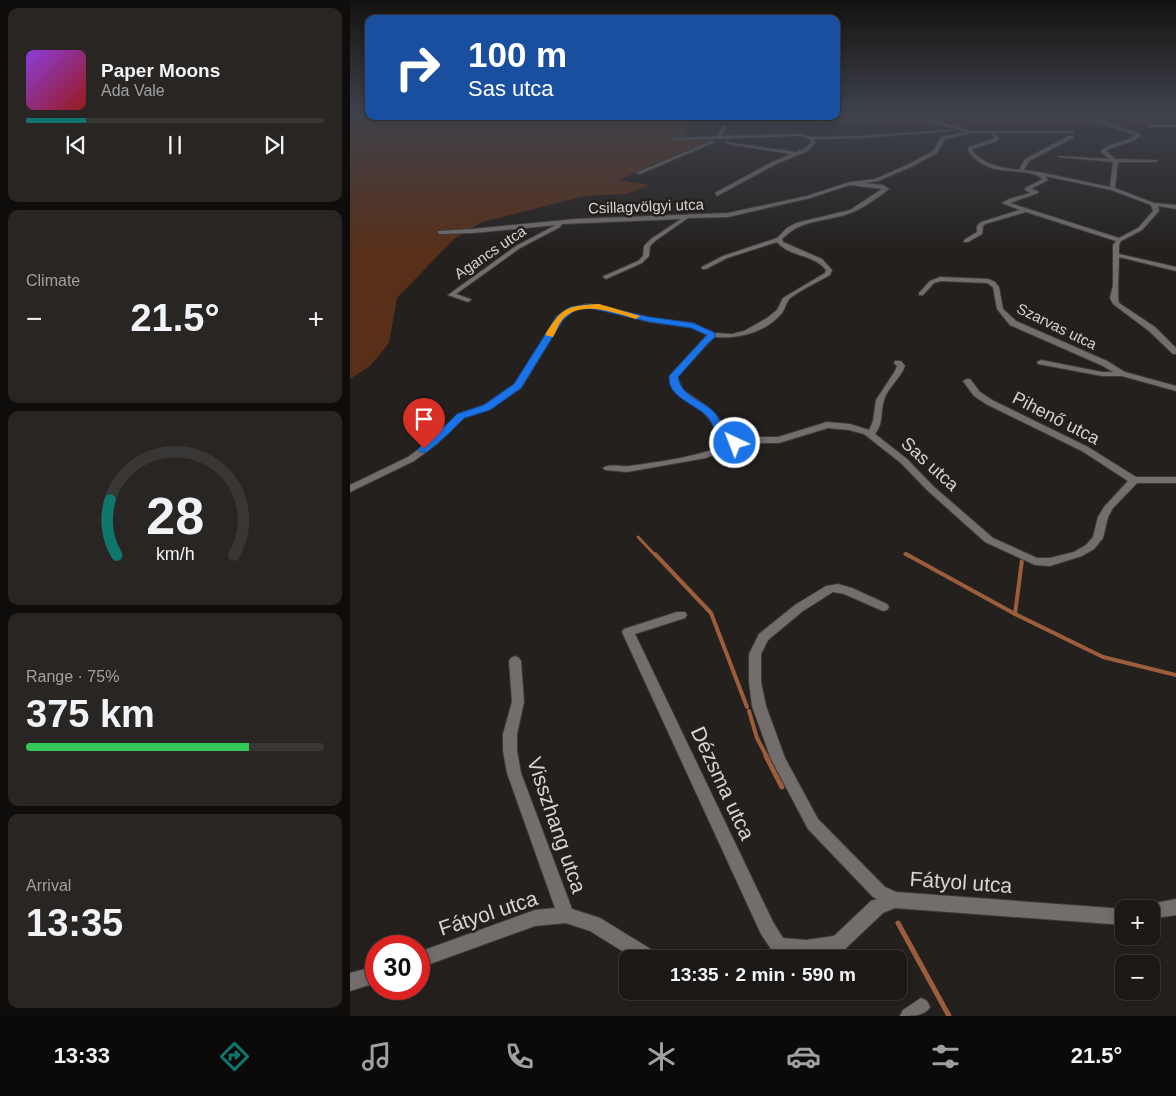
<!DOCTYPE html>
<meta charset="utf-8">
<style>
:root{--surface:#1b1816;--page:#282523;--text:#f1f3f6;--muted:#a0a0a1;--line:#393735;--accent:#0f766e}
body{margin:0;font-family:Helvetica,sans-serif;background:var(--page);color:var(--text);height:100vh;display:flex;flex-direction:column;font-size:19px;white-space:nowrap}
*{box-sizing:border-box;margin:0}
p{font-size:16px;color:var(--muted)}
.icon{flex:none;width:28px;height:28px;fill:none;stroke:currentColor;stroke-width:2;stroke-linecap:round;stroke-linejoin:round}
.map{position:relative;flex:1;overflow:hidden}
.details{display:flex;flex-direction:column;gap:8px;padding:8px;background:#0f0d0c;width:350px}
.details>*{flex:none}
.banner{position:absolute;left:15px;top:15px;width:475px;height:105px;border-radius:10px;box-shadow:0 2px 8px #0003,0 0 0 1px var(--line);background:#1a4fa0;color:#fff;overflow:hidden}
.buttons{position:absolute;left:765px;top:900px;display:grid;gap:10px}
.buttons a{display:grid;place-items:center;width:45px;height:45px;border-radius:10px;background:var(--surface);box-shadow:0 2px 8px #0003,0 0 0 1px var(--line);font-size:25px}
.speed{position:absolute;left:15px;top:935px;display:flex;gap:10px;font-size:25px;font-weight:700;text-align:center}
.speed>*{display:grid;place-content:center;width:65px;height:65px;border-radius:50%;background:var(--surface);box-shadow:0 2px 8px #0003,0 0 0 1px var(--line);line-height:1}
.speed .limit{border:8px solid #d22;background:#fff;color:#111}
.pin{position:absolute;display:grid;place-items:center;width:42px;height:42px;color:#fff;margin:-51px -21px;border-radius:50% 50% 50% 0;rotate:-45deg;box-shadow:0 0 5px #0007}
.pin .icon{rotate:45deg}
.me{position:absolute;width:55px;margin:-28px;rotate:317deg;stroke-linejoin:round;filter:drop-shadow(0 0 4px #0008)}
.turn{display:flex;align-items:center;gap:18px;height:105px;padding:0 20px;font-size:22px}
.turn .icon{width:65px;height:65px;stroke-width:2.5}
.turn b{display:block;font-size:35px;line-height:42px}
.big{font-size:38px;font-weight:800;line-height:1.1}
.details .widget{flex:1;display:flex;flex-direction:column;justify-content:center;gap:8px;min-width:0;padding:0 18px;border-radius:10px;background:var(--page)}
.details .dial{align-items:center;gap:0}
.dial svg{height:130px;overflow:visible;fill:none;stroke:var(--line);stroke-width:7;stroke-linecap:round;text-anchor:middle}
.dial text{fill:var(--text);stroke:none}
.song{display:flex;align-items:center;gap:15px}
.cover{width:60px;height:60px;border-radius:8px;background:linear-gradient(135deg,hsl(270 70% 55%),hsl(0 70% 35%))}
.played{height:5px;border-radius:2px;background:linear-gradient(90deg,var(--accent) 20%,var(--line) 20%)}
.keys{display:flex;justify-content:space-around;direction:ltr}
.heat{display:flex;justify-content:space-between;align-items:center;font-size:28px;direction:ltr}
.charge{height:8px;border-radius:4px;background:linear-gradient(90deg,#34c759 75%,var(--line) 0)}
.trip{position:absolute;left:269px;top:950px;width:288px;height:50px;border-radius:10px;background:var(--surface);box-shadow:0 2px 8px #0003,0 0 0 1px var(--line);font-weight:800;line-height:50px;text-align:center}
.tabs{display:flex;height:80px;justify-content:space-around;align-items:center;background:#0b0a09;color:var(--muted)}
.tabs .icon{width:35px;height:35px}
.tabs .current{color:var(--accent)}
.tabs b{font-size:22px;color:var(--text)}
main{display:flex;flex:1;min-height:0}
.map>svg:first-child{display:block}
</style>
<main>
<section class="details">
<div class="widget">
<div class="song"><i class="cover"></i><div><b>Paper Moons</b><p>Ada Vale</p></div></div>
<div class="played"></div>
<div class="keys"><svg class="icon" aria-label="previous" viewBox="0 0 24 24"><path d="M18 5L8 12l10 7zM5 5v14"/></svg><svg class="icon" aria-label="pause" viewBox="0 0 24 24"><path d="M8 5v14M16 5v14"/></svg><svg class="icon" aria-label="next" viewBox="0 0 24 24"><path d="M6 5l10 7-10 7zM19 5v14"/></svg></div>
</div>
<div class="widget"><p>Climate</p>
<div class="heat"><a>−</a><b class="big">21.5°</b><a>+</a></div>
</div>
<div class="widget dial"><svg viewBox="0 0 100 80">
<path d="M14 69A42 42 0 1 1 86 69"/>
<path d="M14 69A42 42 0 0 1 10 35" stroke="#0f766e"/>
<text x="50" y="56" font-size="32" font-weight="700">28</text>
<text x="50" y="72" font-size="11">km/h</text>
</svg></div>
<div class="widget"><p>Range · 75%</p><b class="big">375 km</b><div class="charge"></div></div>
<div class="widget"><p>Arrival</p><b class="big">13:35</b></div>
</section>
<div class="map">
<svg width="826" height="1016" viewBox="0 0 826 1016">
<rect width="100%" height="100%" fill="#24201e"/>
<polygon fill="#582f19" points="0,111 19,111 19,116 486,116 486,111 826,111 826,126 607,127 344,119 333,137 365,138 269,180 299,185 277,194 235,196 132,222 104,239 47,298 39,343 21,365 0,379"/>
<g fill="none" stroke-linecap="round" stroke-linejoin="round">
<g stroke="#9c5d3c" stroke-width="3">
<polyline points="288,537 306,556"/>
<polyline points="555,554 558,556"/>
</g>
<g stroke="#9c5d3c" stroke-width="4">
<polyline points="305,554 361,613 397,707"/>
<polyline points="556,554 665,614 753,657 826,675"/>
<polyline points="665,614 672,560"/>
<polyline points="399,711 407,738 417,757"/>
</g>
<g stroke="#9c5d3c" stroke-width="5">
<polyline points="416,756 432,787"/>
<polyline points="548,923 599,1016"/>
</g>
<defs>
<g id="minor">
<path d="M 568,111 L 620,111 L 618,112 L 574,114 L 586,121 L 620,131 L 724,131 L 723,133 L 645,133 L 649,138 L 647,141 L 623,149 L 622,151 C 635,165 651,168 669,170 L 675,159 L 719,136 L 723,136 L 723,138 L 679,161 L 674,170 L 689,172 L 760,187 L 763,162 L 708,157 L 710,156 L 759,159 L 751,152 L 751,150 C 762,142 775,143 785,135 L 739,119 L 664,117 L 733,117 L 726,111 L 730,111 L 733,114 L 790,134 L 790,136 C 780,145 766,144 756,151 L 765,159 L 806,160 L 808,161 L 806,162 L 768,162 L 765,188 L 804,203 L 826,205 L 826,209 L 808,206 L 809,211 L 792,230 L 771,241 L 769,245 L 769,254 L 826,267 L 826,271 L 769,257 C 769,266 767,298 769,303 L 805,327 L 826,348 L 826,354 L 823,354 L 799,331 L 763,304 L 760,298 L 763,285 L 763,245 L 766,241 L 676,212 L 635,224 L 633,226 L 632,234 L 618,242 L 614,242 L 614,240 L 627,232 L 627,226 L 631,222 L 670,210 L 652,203 L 659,199 L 681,193 L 675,190 L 675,188 L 693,179 C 671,163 642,182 618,151 L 619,147 L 645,138 L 641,133 L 622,133 L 595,139 L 587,153 L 563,166 L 528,181 L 514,183 L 533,185 L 539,189 C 530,196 513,208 503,212 C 476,223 454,217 432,239 L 433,242 L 472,259 L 482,270 L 480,275 C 468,282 450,290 439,299 C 436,303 435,309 432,313 C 415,333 388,339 364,337 L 327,377 L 333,390 L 358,407 L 370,420 L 375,429 L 387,437 L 428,437 L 477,422 L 500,424 L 519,430 L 523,421 L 526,400 L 545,371 L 547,366 L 544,363 L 545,361 L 551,361 L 555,366 C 550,379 538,387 534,400 C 530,412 534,423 525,434 L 557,459 L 583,486 L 643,538 L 687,558 L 700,558 L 724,552 L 736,545 L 743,537 L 748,517 L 754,507 L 778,481 L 732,451 L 636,404 L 624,396 L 613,381 L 617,379 L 620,379 L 630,392 L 642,400 L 738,447 L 786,477 L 826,477 L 826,483 L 787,483 L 763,508 L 758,517 L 753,538 L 744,549 L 732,556 L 700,566 L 685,565 L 635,542 L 577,490 L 551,463 L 514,434 L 499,430 L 478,428 L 429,443 L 389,443 L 388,445 L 356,458 L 277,472 L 255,470 L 253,468 C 260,463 271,467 279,466 C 308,462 357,456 381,441 L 368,432 L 363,423 L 352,411 L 326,393 L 319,377 L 357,335 L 341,327 L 300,322 L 249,309 L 236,308 L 222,311 L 213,319 L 171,388 L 140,409 L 114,418 L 87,444 L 64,461 L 0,492 L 0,485 L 58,457 L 81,440 L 108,414 L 134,405 L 165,384 L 207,316 L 218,309 L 236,304 L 249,305 L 300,318 L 343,323 L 364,333 L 382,334 L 394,331 L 417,318 L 427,310 L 433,298 L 475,273 L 476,270 C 464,254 439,257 427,242 L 377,258 L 356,269 L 352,269 L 352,267 L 373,256 L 427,238 L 437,228 L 446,223 L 500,210 L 532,189 L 500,185 L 460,198 L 378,217 L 338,218 L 305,241 L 300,246 L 299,256 L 292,263 L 256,279 L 253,277 L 254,276 L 288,261 L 293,256 L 294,246 L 301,239 L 331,219 L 212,224 L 210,227 L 170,248 L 106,294 L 120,299 L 121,300 L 118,302 L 98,295 L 166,246 L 206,225 L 123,233 L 90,234 L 88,233 L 88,231 L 123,229 L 225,219 L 378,213 L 457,196 L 500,182 L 525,179 L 559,164 L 583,151 L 591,137 L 616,132 C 599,125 579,127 568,111 ZM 695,176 L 761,190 L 801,205 L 803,211 L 788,228 L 769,238 L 660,203 L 688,193 L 688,191 L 681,189 L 698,180 Z"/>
<polygon points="374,125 376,126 371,136 450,134 462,137 510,136 601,130 603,131 510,138 464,139 465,143 458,151 426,164 367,196 365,193 422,162 441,154 378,144 376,142 446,152 454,149 461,143 460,139 450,136 323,140 321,139 367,136"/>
<polygon points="800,125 826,125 826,127 799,127"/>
<polygon points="361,141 365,142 290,174 286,173"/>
<polygon points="590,277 638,279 645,282 649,287 653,309 666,321 757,361 775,372 826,386 826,391 772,376 752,376 688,364 687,362 691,360 752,372 763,372 751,365 660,325 647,309 643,287 637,283 591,281 584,283 573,295 569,295 569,293 580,281"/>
<polygon points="488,584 502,588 537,604 539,607 537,610 533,611 494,594 483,592 453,611 418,640 411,654 411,682 416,706 435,758 468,819 535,887 546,892 774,909 774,925 545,908 533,913 494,950 480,959 456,959 457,956 429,954 423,952 411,934 272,632 274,629 327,612 335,612 337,615 335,618 285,634 423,922 433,938 456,940 484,936 521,901 527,899 523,897 458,829 421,759 402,706 399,682 399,654 409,634 445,605 476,586"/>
<polygon points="165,656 169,658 171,661 174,702 167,734 167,751 171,773 222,909 250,918 307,953 309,959 285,959 240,931 216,923 185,926 69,968 69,952 185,910 205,908 157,773 153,751 153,734 162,702 159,661 161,658"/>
<polygon points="826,899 826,915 801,919 801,909 794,909 795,905"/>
<polygon points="26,966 26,983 0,991 0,973"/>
<polygon points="370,991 392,991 389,997 383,1000 373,997"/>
<path d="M 571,998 L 577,1001 L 580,1007 C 575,1016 562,1016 550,1016 L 553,1010 Z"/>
</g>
</defs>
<use href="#minor" stroke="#3d3a39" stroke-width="2"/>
<use href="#minor" fill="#736e6c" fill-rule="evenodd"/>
</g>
<linearGradient id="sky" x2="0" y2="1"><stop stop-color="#141210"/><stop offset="0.44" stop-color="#3f424c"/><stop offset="1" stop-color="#3f424c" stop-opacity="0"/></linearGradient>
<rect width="826" height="253" fill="url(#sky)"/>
<path fill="#1a73e8" stroke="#114b97" d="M 240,304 L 300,317 L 343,323 L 365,333 L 365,337 L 358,343 L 328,377 C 331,397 353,400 365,413 C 369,418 371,425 376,429 C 382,434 389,435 390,443 L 388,445 L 381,445 C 378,438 372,437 367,432 C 363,428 361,420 357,416 C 346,405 314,395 320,375 L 357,335 L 341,328 L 300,322 L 240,308 L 225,310 L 213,320 L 171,388 L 140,410 L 114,418 L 98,434 L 77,452 L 70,452 L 68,449 L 70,447 L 91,430 L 107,414 L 134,405 L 164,384 L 207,316 L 220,307 Z"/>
<path fill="#f59e0b" d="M 249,304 L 290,316 L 286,319 C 265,313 230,299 212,320 C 208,325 206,332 203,337 L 195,335 C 212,307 216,306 249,304 Z"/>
<g text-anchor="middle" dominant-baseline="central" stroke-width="5" stroke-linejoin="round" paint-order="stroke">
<g font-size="15" fill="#d7d4d3" stroke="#24201e">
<text transform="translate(296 206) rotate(-2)">Csillagvölgyi utca</text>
<text transform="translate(140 252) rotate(-34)">Agancs utca</text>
<text transform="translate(707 326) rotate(26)">Szarvas utca</text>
</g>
<g font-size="18" fill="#d7d4d3" stroke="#24201e">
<text transform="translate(706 418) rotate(27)">Pihenő utca</text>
<text transform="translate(580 464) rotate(42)">Sas utca</text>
</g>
<g font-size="21" fill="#d7d4d3" stroke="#24201e">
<text transform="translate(373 783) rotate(65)">Dézsma utca</text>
<text transform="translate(207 825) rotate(71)">Visszhang utca</text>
<text transform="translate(611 882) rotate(4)">Fátyol utca</text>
<text transform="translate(138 913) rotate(-18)">Fátyol utca</text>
</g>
</g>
</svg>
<div class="buttons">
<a>+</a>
<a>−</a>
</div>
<div class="speed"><div class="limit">30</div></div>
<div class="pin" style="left:74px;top:449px;background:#d93025"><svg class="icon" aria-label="arrive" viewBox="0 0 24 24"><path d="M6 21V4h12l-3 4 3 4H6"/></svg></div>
<svg class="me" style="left:385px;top:443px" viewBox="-20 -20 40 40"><circle r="17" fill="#1a73e8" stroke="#fff" stroke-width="3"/><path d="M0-11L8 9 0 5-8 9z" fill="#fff"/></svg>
<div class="trip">13:35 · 2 min · 590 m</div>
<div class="banner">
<div class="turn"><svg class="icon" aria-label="right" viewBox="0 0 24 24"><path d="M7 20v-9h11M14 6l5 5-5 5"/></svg><div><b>100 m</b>Sas utca</div></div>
</div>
</div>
</main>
<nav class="tabs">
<b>13:33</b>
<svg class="icon current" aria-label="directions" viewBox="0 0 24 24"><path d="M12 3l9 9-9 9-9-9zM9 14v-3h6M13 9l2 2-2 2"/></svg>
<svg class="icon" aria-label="music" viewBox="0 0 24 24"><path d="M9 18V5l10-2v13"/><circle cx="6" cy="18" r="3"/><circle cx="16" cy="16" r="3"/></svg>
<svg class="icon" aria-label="phone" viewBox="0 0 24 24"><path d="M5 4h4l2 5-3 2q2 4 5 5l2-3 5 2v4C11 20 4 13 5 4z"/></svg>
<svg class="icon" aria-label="climate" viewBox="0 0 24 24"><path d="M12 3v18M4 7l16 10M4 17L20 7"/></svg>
<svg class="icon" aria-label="car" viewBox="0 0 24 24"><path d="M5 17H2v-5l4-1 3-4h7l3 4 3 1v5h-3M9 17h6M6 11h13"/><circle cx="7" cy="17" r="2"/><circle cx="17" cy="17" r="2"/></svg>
<svg class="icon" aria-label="filters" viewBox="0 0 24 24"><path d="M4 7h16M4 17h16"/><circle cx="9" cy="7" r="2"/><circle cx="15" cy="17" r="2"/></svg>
<b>21.5°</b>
</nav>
